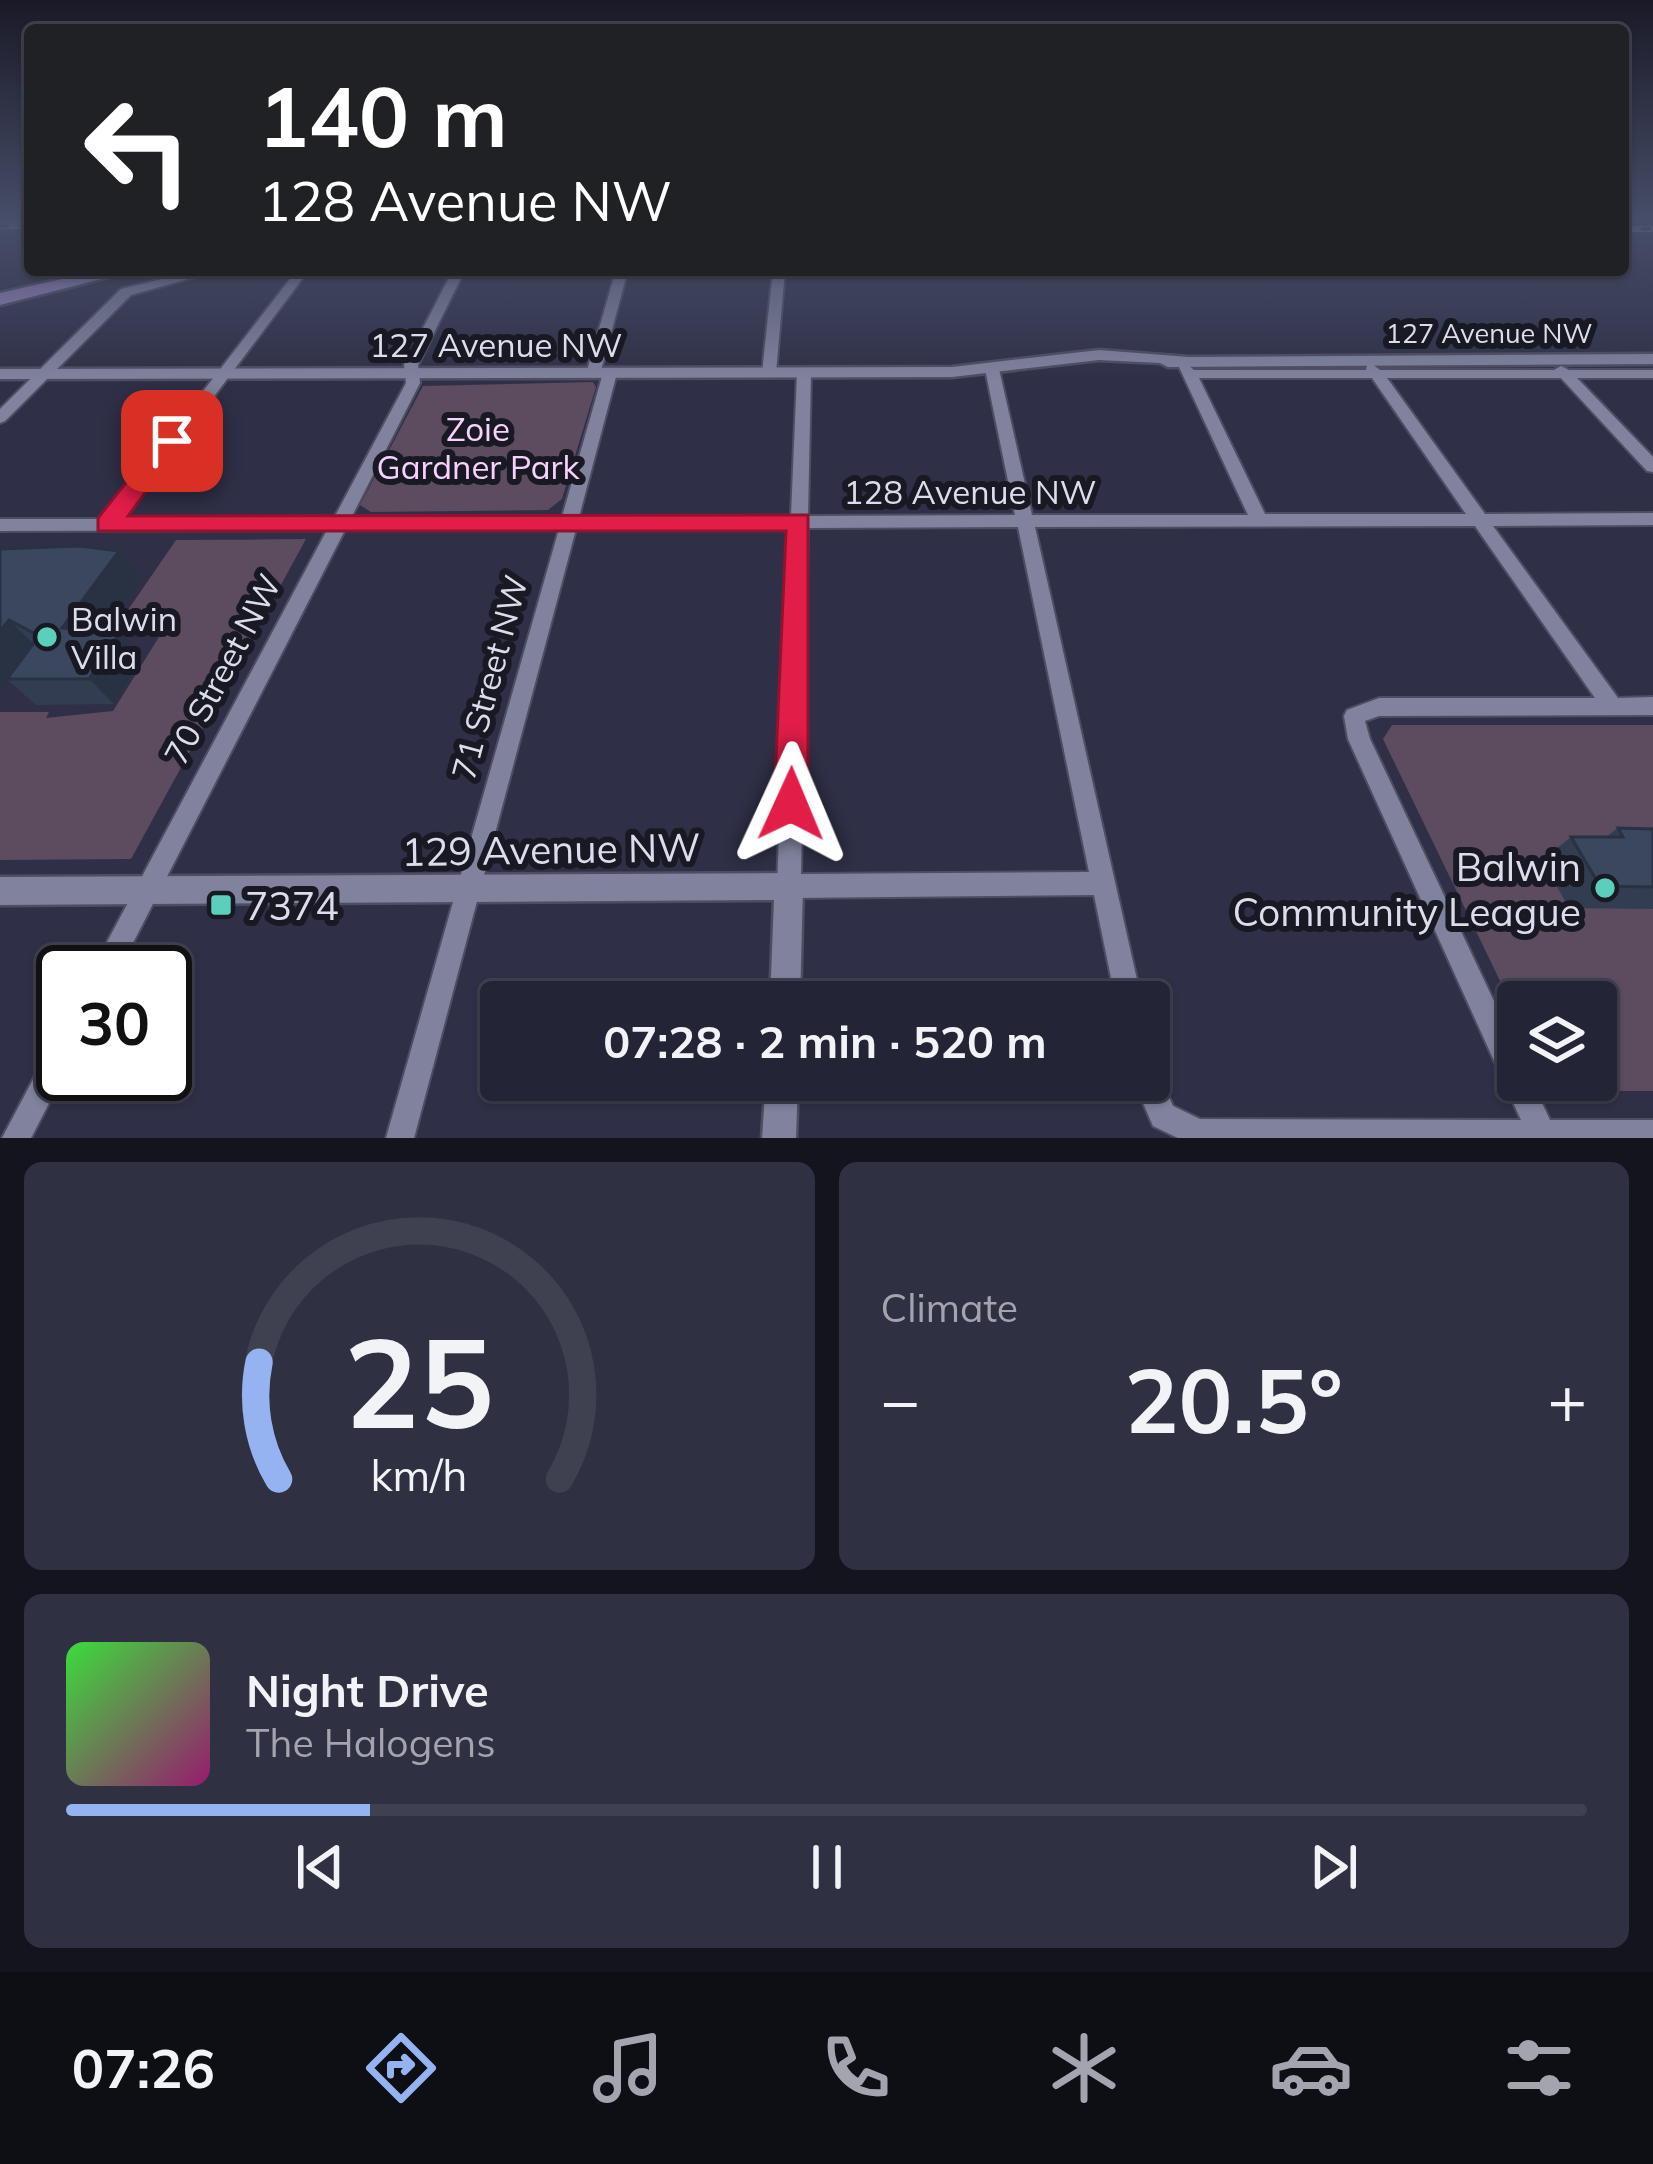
<!DOCTYPE html>
<meta charset="utf-8">
<style>
:root{--surface:#232435;--page:#2f3041;--text:#f1f3f6;--muted:#a3a4ad;--line:#404150;--accent:#95b2f1}
body{margin:0;font-family:Mulish,sans-serif;background:var(--page);color:var(--text);height:100vh;display:flex;flex-direction:column;font-size:45px;white-space:nowrap}
*{box-sizing:border-box;margin:0}
p{font-size:39px;color:var(--muted)}
.icon{flex:none;width:66px;height:66px;fill:none;stroke:currentColor;stroke-width:2;stroke-linecap:round;stroke-linejoin:round}
.map{position:relative;height:1138px;overflow:hidden}
.drawer{display:flex;flex-direction:column;gap:24px;padding:24px;background:#13141d;flex:1}
.drawer>*{flex:none}
.guide{position:absolute;left:24px;top:24px;width:1605px;height:252px;border-radius:12px;box-shadow:0 3px 9px #0004,0 0 0 3px var(--line);background:#202124;color:#fff;overflow:hidden}
.buttons{position:absolute;left:1497px;top:981px;display:grid;gap:24px}
.buttons a{display:grid;place-items:center;width:120px;height:120px;border-radius:12px;background:var(--surface);box-shadow:0 3px 9px #0004,0 0 0 3px var(--line);font-size:60px}
.speed{position:absolute;left:36px;top:945px;display:flex;gap:24px;font-size:60px;font-weight:700;text-align:center}
.speed>*{display:grid;place-content:center;width:156px;height:156px;border-radius:50%;background:var(--surface);box-shadow:0 3px 9px #0004,0 0 0 3px var(--line);line-height:1}
.speed .limit{border:6px solid #111;border-radius:18px;background:#fff;color:#111}
.pin{position:absolute;display:grid;place-items:center;width:102px;height:102px;color:#fff;margin:-51px;border-radius:24px;box-shadow:0 6px 18px #0006}
.me{position:absolute;width:132px;margin:-66px;rotate:1deg;stroke-linejoin:round;filter:drop-shadow(0 0 9px #0008)}
.turn{display:flex;align-items:center;gap:42px;height:252px;padding:0 36px;font-size:54px}
.turn .icon{width:156px;height:156px;stroke-width:2.5}
.turn b{display:block;font-size:84px;line-height:102px}
.big{font-size:90px;font-weight:700;line-height:1.1}
.drawer .card{flex:1;display:flex;flex-direction:column;justify-content:center;gap:18px;min-width:0;padding:0 42px;border-radius:18px;background:var(--page)}
.drawer .dial{align-items:center;gap:0}
.dial svg{height:312px;overflow:visible;fill:none;stroke:var(--line);stroke-width:7;stroke-linecap:round;text-anchor:middle}
.dial text{fill:var(--text);stroke:none}
.song{display:flex;align-items:center;gap:36px}
.cover{width:144px;height:144px;border-radius:18px;background:linear-gradient(135deg,hsl(120 70% 55%),hsl(320 70% 35%))}
.played{height:12px;border-radius:6px;background:linear-gradient(90deg,var(--accent) 20%,var(--line) 20%)}
.keys{display:flex;justify-content:space-around;direction:ltr}
.heat{display:flex;justify-content:space-between;align-items:center;font-size:66px;direction:ltr}
.drawer .tiles{flex:1;display:grid;gap:24px;grid-template-columns:1fr 1fr}
.card:last-child{grid-column:span 2}
.trip{position:absolute;left:480px;top:981px;width:690px;height:120px;border-radius:12px;background:var(--surface);box-shadow:0 3px 9px #0004,0 0 0 3px var(--line);font-weight:700;line-height:120px;text-align:center}
.menu{display:flex;height:192px;justify-content:space-around;align-items:center;background:#0e0e15;color:var(--muted)}
.menu .icon{width:84px;height:84px}
.menu .on{color:var(--accent)}
.menu b{font-size:54px;color:var(--text)}
.map>svg:first-child{display:block}
</style>
<div class="map">
<svg width="1653" height="1138" viewBox="0 0 1653 1138">
<rect width="100%" height="100%" fill="#2f3047"/>
<g fill="#5d4b5f">
<polygon points="593,382 596,387 562,499 548,510 371,512 360,505 423,386"/>
<polygon points="306,539 131,859 0,860 0,712 49,712 46,718 113,711 167,624 119,623 176,540"/>
<polygon points="1392,725 1653,725 1653,1091 1575,1091 1559,1080 1596,1080 1596,1002 1518,1002 1518,1018 1383,739"/>
</g>
<g fill="none" stroke-linecap="round" stroke-linejoin="round">
<defs>
<g id="minor">
<polygon points="199,270 220,270 131,295 5,421 0,423 0,409 121,289"/>
<path d="M 297,270 L 309,270 L 122,519 L 334,518 L 406,383 L 404,365 L 453,270 L 465,270 L 418,365 L 420,383 L 351,518 L 562,517 L 603,373 L 610,369 L 617,373 L 579,517 L 791,516 L 797,373 L 804,369 L 811,373 L 808,516 L 1015,515 L 985,369 L 992,365 L 999,369 L 1032,515 L 1248,515 L 1179,367 L 1186,363 L 1194,370 L 1366,370 L 1367,365 L 1372,364 L 1380,370 L 1554,370 L 1561,366 L 1569,370 L 1653,370 L 1653,378 L 1577,378 L 1653,457 L 1653,472 L 1647,471 L 1561,378 L 1387,378 L 1485,514 L 1653,513 L 1653,525 L 1493,526 L 1618,698 L 1653,697 L 1653,715 L 1379,716 L 1365,721 L 1370,739 L 1518,1052 L 1518,1080 L 1531,1080 L 1550,1120 L 1653,1120 L 1653,1138 L 1178,1138 L 1153,1126 L 1133,1080 L 1149,1080 L 1149,1067 L 1157,1070 L 1173,1106 L 1200,1119 L 1521,1120 L 1348,739 L 1344,716 L 1347,710 L 1379,698 L 1595,698 L 1475,526 L 1035,527 L 1142,1002 L 1116,1002 L 1094,895 L 789,898 L 781,894 L 777,886 L 791,528 L 576,529 L 414,1138 L 386,1138 L 559,529 L 345,530 L 118,972 L 91,972 L 327,530 L 0,531 L 0,519 L 104,519 ZM 1199,378 L 1372,378 L 1466,514 L 1265,514 ZM 1018,527 L 1089,872 L 801,874 L 808,528 Z"/>
<polygon points="616,270 628,270 600,374 593,378 586,374"/>
<polygon points="773,270 785,270 776,373 769,377 762,373"/>
<polygon points="63,1036 64,1074 31,1138 2,1138 54,1040"/>
</g>
<g id="tertiary">
<polygon points="1099,350 1189,357 1653,354 1653,364 1168,367 1160,363 1099,360 952,377 0,379 0,369 952,367"/>
<polygon points="789,873 799,876 803,886 800,1002 770,1002 774,900 0,905 0,877"/>
<polygon points="766,1080 798,1080 796,1138 762,1138"/>
</g>
<polygon id="primary" points="102,270 136,270 0,305 0,293"/>
</defs>
<use href="#minor" stroke="#4e4e62" stroke-width="4"/>
<use href="#tertiary" stroke="#4e4e62" stroke-width="5"/>
<use href="#primary" stroke="#4e4e62" stroke-width="5"/>
<use href="#minor" fill="#81839e" fill-rule="evenodd"/>
<use href="#tertiary" fill="#81839e" fill-rule="evenodd"/>
<use href="#primary" fill="#9885c0" fill-rule="evenodd"/>
<defs>
<g id="rail">
<polyline points="0,226 30,226"/>
<polyline points="1623,229 1653,229"/>
</g>
</defs>
<use href="#rail" stroke="#c4c5d5" stroke-width="6"/>
<use href="#rail" stroke="#191924" stroke-width="3" stroke-dasharray="9" stroke-linecap="butt"/>
</g>
<g fill="#323d51">
<polygon points="0,549 119,551 141,578 104,631 143,658 114,704 36,705 9,681 0,693"/>
<polygon points="1618,828 1653,829 1653,909 1569,908 1542,860 1571,837 1606,837"/>
</g>
<g fill="#293242">
<polygon points="119,551 141,578 88,655 62,628"/>
<polygon points="9,620 36,646 7,679 9,681 0,693 0,631"/>
<polygon points="120,632 143,658 114,704 89,679"/>
</g>
<g fill="#3a475e" stroke="#293242" stroke-width="3">
<polygon points="79,546 119,551 62,628 120,632 89,679 7,679 39,636 9,620 0,631 0,549"/>
<polygon points="1618,828 1653,829 1653,887 1600,886 1571,837 1623,837"/>
</g>
<linearGradient id="sky" x2="0" y2="1"><stop stop-color="#1a1a27"/><stop offset="0.58" stop-color="#474e69"/><stop offset="1" stop-color="#474e69" stop-opacity="0"/></linearGradient>
<rect width="1653" height="381" fill="url(#sky)"/>
<polygon fill="#e11d48" stroke="#92132f" stroke-width="3" points="172,434 183,441 128,516 808,515 808,804 803,815 791,820 779,815 774,804 786,531 98,531 98,518 163,436"/>
<g fill="#5bcebc" stroke="#191924" stroke-width="4.5">
<circle cx="47" cy="637" r="12"/>
<circle cx="1605" cy="888" r="12"/>
<rect x="209" y="893" width="24" height="24" rx="6"/>
</g>
<g text-anchor="middle" dominant-baseline="central" stroke-width="12" stroke-linejoin="round" paint-order="stroke">
<g font-size="27" fill="#dcddec" stroke="#191924">
<text x="1489" y="333">127 Avenue NW</text>
</g>
<g font-size="33" fill="#dcddec" stroke="#191924">
<text x="496" y="344">127 Avenue NW</text>
<text x="970" y="491">128 Avenue NW</text>
<text transform="translate(222 669) rotate(-62)">70 Street NW</text>
<text transform="translate(489 677) rotate(-75)">71 Street NW</text>
</g>
<g font-size="33" fill="#f9d1fe" stroke="#191924">
<text x="478" y="428">Zoie<tspan x="478" dy="38">Gardner Park</tspan></text>
</g>
<g font-size="33" fill="#dcddec" stroke="#191924" text-anchor="start">
<text x="71" y="618">Balwin<tspan x="71" dy="38">Villa</tspan></text>
</g>
<g font-size="39" fill="#dcddec" stroke="#191924">
<text transform="translate(551 849) rotate(-1)">129 Avenue NW</text>
</g>
<g font-size="39" fill="#dcddec" stroke="#191924" text-anchor="end">
<text x="1581" y="866">Balwin<tspan x="1581" dy="45">Community League</tspan></text>
<text x="245" y="905" text-anchor="start">7374</text>
</g>
</g>
</svg>
<div class="buttons">
<a><svg class="icon" aria-label="layers" viewBox="0 0 24 24"><path d="M12 4l9 5-9 5-9-5zM3 14l9 5 9-5"/></svg></a>
</div>
<div class="speed"><div class="limit">30</div></div>
<div class="pin" style="left:172px;top:441px;background:#d93025"><svg class="icon" aria-label="arrive" viewBox="0 0 24 24"><path d="M6 21V4h12l-3 4 3 4H6"/></svg></div>
<svg class="me" style="left:791px;top:804px" viewBox="-20 -20 40 40"><path d="M0-17L14 15 0 8-14 15z" fill="#e11d48" stroke="#fff" stroke-width="4"/></svg>
<div class="trip">07:28 · 2 min · 520 m</div>
<div class="guide">
<div class="turn"><svg class="icon" aria-label="left" viewBox="0 0 24 24"><path d="M17 20v-9H6M10 6l-5 5 5 5"/></svg><div><b>140 m</b>128 Avenue NW</div></div>
</div>
</div>
<section class="drawer">
<div class="tiles">
<div class="card dial"><svg viewBox="0 0 100 80">
<path d="M14 69A42 42 0 1 1 86 69"/>
<path d="M14 69A42 42 0 0 1 9 39" stroke="#95b2f1"/>
<text x="50" y="56" font-size="32" font-weight="700">25</text>
<text x="50" y="72" font-size="11">km/h</text>
</svg></div>
<div class="card"><p>Climate</p>
<div class="heat"><a>−</a><b class="big">20.5°</b><a>+</a></div>
</div>
<div class="card">
<div class="song"><i class="cover"></i><div><b>Night Drive</b><p>The Halogens</p></div></div>
<div class="played"></div>
<div class="keys"><svg class="icon" aria-label="previous" viewBox="0 0 24 24"><path d="M18 5L8 12l10 7zM5 5v14"/></svg><svg class="icon" aria-label="pause" viewBox="0 0 24 24"><path d="M8 5v14M16 5v14"/></svg><svg class="icon" aria-label="next" viewBox="0 0 24 24"><path d="M6 5l10 7-10 7zM19 5v14"/></svg></div>
</div>
</div>
</section>
<nav class="menu">
<b>07:26</b>
<svg class="icon on" aria-label="directions" viewBox="0 0 24 24"><path d="M12 3l9 9-9 9-9-9zM9 14v-3h6M13 9l2 2-2 2"/></svg>
<svg class="icon" aria-label="music" viewBox="0 0 24 24"><path d="M9 18V5l10-2v13"/><circle cx="6" cy="18" r="3"/><circle cx="16" cy="16" r="3"/></svg>
<svg class="icon" aria-label="phone" viewBox="0 0 24 24"><path d="M5 4h4l2 5-3 2q2 4 5 5l2-3 5 2v4C11 20 4 13 5 4z"/></svg>
<svg class="icon" aria-label="climate" viewBox="0 0 24 24"><path d="M12 3v18M4 7l16 10M4 17L20 7"/></svg>
<svg class="icon" aria-label="car" viewBox="0 0 24 24"><path d="M5 17H2v-5l4-1 3-4h7l3 4 3 1v5h-3M9 17h6M6 11h13"/><circle cx="7" cy="17" r="2"/><circle cx="17" cy="17" r="2"/></svg>
<svg class="icon" aria-label="filters" viewBox="0 0 24 24"><path d="M4 7h16M4 17h16"/><circle cx="9" cy="7" r="2"/><circle cx="15" cy="17" r="2"/></svg>
</nav>
